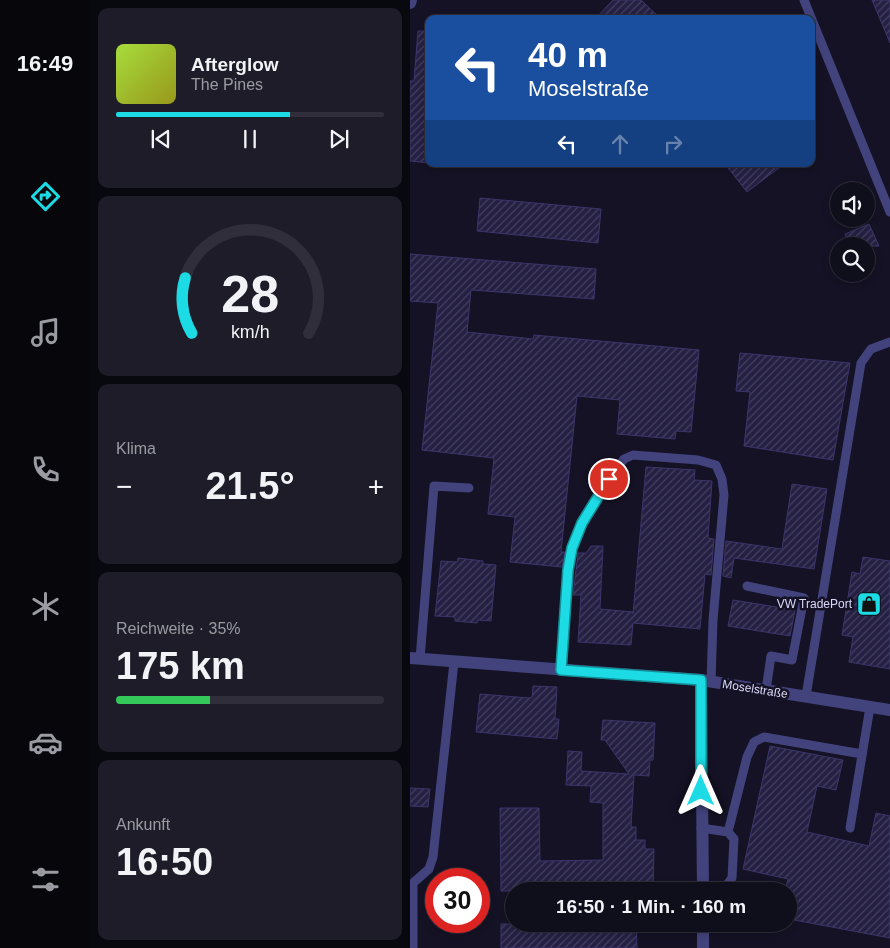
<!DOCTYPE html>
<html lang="de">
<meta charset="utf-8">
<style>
:root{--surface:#0f0e1b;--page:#1d1c28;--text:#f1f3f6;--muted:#9b9ca3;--line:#2f2e3a;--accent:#1cdbe4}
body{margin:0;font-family:Helvetica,sans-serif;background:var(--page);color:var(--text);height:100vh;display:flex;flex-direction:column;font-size:19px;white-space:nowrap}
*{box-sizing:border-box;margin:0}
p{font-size:16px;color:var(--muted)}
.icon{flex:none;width:28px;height:28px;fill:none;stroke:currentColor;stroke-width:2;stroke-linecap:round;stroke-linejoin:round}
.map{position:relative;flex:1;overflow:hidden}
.details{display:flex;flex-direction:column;gap:8px;padding:8px;background:#08080f;width:320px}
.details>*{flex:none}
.hud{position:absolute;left:15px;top:15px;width:390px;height:152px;border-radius:10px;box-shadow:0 2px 8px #0003,0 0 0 1px var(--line);background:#1a4fa0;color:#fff;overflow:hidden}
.buttons{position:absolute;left:420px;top:182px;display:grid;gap:10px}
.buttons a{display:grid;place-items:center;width:45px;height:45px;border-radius:50%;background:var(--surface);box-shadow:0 2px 8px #0003,0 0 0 1px var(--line);font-size:25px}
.speed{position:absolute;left:15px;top:868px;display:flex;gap:10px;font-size:25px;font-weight:700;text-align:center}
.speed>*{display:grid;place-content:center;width:65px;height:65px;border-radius:50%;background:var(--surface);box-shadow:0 2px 8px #0003,0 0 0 1px var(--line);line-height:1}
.speed .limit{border:8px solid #d22;background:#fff;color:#111}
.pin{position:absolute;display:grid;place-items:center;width:42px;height:42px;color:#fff;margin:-21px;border:2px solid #fff;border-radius:50%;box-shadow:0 1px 5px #0007}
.me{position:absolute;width:55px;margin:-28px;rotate:0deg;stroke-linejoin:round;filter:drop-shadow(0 0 4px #0008)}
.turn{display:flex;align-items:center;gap:18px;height:105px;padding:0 20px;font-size:22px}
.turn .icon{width:65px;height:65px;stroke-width:2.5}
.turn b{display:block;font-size:35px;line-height:42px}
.lanes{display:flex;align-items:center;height:48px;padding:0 20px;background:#0003;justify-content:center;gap:25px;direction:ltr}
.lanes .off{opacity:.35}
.big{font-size:38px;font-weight:700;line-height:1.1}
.details .card{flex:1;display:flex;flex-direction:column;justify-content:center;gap:8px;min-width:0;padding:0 18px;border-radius:10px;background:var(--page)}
.details .dial{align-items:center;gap:0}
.dial svg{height:130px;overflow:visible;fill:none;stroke:var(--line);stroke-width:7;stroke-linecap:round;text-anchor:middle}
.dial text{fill:var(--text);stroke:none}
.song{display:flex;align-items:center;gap:15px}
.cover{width:60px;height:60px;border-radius:8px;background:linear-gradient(135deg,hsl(80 70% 55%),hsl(60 70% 35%))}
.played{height:5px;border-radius:2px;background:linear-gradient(90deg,var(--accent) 65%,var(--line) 65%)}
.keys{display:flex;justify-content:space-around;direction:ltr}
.heat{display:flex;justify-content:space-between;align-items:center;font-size:28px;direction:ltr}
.charge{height:8px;border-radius:4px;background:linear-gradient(90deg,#34c759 35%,var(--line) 0)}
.trip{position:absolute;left:95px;top:882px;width:292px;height:50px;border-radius:25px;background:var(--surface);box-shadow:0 2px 8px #0003,0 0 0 1px var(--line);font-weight:700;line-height:50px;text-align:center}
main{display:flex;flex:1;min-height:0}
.tab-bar{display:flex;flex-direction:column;width:90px;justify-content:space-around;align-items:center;background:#06060b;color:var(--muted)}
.tab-bar .icon{width:35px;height:35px}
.tab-bar .on{color:var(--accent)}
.tab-bar b{font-size:22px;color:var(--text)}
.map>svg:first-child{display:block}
</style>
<main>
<nav class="tab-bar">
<b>16:49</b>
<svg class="icon on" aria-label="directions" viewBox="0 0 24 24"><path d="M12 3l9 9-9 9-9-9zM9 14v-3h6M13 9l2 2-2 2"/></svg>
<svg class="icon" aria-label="music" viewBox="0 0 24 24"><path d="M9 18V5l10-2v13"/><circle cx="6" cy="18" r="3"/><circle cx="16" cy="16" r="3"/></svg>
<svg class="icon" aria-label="phone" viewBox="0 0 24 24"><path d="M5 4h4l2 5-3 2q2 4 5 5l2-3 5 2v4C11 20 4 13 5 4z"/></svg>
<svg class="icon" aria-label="climate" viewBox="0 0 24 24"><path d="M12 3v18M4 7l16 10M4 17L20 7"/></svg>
<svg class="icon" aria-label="car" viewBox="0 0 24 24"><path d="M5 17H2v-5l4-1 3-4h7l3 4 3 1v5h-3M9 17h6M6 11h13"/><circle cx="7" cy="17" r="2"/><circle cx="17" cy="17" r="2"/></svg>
<svg class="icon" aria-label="filters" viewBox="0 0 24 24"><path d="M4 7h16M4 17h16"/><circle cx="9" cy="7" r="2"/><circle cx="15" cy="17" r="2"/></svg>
</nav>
<section class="details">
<div class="card">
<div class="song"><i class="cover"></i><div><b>Afterglow</b><p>The Pines</p></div></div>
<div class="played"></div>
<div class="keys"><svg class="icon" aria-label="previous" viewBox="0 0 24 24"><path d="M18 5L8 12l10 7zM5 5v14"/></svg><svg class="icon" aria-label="pause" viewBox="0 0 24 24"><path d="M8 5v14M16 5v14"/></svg><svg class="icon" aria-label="next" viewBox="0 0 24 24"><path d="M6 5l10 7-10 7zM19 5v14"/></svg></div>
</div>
<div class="card dial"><svg viewBox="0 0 100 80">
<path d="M14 69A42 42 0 1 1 86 69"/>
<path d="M14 69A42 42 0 0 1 10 35" stroke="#1cdbe4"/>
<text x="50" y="56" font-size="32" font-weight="700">28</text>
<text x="50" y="72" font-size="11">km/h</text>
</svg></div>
<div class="card"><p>Klima</p>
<div class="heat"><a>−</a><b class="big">21.5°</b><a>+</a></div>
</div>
<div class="card"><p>Reichweite · 35%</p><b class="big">175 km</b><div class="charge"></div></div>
<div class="card"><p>Ankunft</p><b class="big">16:50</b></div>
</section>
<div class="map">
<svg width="480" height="948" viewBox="0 0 480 948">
<defs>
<pattern id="building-hatch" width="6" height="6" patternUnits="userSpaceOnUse" patternTransform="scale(1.25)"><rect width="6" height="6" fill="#252043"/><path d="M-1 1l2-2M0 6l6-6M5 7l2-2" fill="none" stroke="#44405f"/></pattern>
</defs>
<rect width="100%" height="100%" fill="#141224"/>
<g fill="url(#building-hatch)" stroke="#3c356c">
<polygon points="203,0 231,0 251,19 185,19"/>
<polygon points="462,0 480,0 480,43"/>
<polygon points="8,31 19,31 19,163 0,161 0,81 4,81"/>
<polygon points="315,164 374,164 337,192"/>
<polygon points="70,198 191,209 188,243 67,231"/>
<polygon points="459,224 469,246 440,246 435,234"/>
<polygon points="0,254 186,269 184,299 61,290 57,332 123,339 124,335 289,350 281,432 266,431 265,439 207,434 210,400 167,396 151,552 155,552 152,567 100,562 105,517 78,514 84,458 12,450 28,303 0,301"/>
<polygon points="330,353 440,363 423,460 334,446 340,392 326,391"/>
<polygon points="236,467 285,470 284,480 302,481 298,538 304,539 301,575 295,574 290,629 223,623 221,645 168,642 171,595 163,595 168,553 176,553 181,546 193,546 190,609 223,612 223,614"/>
<polygon points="382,484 417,489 404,569 324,558 321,578 313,576 316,541 372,549"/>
<polygon points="453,557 480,561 480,669 439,662 443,637 432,635 442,572 450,574"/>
<polygon points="48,558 73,561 73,564 86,565 81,621 68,620 67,623 45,621 45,617 25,616 31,561 47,562"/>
<polygon points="323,600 385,610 380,636 318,626"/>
<polygon points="123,686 147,687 145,719 149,719 147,739 66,732 70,694 119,698 122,697"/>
<polygon points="193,720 245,723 243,760 240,760 239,776 224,775 221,827 226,827 226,840 235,840 235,849 244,849 243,891 91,891 90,808 129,808 130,861 193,860 193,803 180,802 181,786 156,785 158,751 172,752 171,771 219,774 195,740 191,740"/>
<polygon points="360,746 433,760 426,790 407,786 397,832 459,846 466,813 480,816 480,938 379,919 379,891 375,891 378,879 333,869"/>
<polygon points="0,788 20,789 18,807 0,806"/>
<polygon points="91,924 226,924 227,948 91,948"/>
</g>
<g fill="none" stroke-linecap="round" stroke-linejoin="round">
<g stroke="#42437d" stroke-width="9">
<polyline points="394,0 480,212"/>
<polyline points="337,586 394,598 382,660 361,656 356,690"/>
<polyline points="10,659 24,486 59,488"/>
<polyline points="151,670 158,570 162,548 172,523 199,479 214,459 223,455 288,460 306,465 312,479 314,495 303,620 301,682"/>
<polyline points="396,696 451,363 461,349 480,342"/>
<polyline points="291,828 318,832 324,839 322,878 315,887 293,887"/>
<polyline points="440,828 460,707"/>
<polyline points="318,832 337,757 344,742 354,737 452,754"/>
<polyline points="3,948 3,883 19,869 23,857 44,662"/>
</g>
<g stroke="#42437d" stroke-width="12">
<polyline points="0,3 1,0"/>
<polyline points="0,658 291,680 480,710"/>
<polyline points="291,680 293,891"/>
<polyline points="293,948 293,924"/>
</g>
</g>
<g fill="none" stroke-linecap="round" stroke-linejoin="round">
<defs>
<polyline id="route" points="199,479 172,523 162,548 158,570 151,670 291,680 291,791"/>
</defs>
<use href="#route" stroke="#128e94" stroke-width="12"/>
<use href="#route" stroke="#1cdbe4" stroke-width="9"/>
</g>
<defs>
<symbol id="shop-square" viewBox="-11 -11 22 22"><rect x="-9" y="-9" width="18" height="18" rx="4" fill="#1cdbe4" stroke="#141224"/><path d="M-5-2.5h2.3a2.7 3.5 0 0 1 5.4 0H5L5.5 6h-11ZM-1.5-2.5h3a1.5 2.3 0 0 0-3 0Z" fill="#111"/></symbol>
</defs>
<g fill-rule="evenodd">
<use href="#shop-square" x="445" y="590" width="28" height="28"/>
</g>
<g text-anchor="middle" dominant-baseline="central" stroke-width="5" stroke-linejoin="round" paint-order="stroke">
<g font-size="12" fill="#dbd9fa" stroke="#141224" text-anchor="end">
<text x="442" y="604">VW TradePort</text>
</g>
<g font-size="12" fill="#dbd9fa" stroke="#141224">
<text transform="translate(345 689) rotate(9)">Moselstraße</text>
</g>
</g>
</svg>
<div class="buttons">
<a><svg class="icon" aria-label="sound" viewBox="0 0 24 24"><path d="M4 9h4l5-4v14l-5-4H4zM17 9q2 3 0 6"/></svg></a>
<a><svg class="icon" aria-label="search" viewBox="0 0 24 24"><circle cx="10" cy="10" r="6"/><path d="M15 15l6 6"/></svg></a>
</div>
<div class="speed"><div class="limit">30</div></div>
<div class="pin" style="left:199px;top:479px;background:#d93025"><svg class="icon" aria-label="arrive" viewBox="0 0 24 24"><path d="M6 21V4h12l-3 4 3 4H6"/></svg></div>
<svg class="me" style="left:291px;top:791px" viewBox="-20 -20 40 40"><path d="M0-17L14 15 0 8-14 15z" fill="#1cdbe4" stroke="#fff" stroke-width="4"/></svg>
<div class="trip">16:50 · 1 Min. · 160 m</div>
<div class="hud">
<div class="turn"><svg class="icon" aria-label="left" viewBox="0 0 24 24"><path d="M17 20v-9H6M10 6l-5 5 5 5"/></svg><div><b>40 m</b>Moselstraße</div></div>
<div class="lanes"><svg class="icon" aria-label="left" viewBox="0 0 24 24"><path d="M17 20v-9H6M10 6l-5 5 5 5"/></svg><svg class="icon off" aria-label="ahead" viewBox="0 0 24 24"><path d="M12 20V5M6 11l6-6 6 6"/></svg><svg class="icon off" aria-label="right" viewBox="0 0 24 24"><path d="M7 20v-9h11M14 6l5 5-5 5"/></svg></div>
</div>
</div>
</main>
